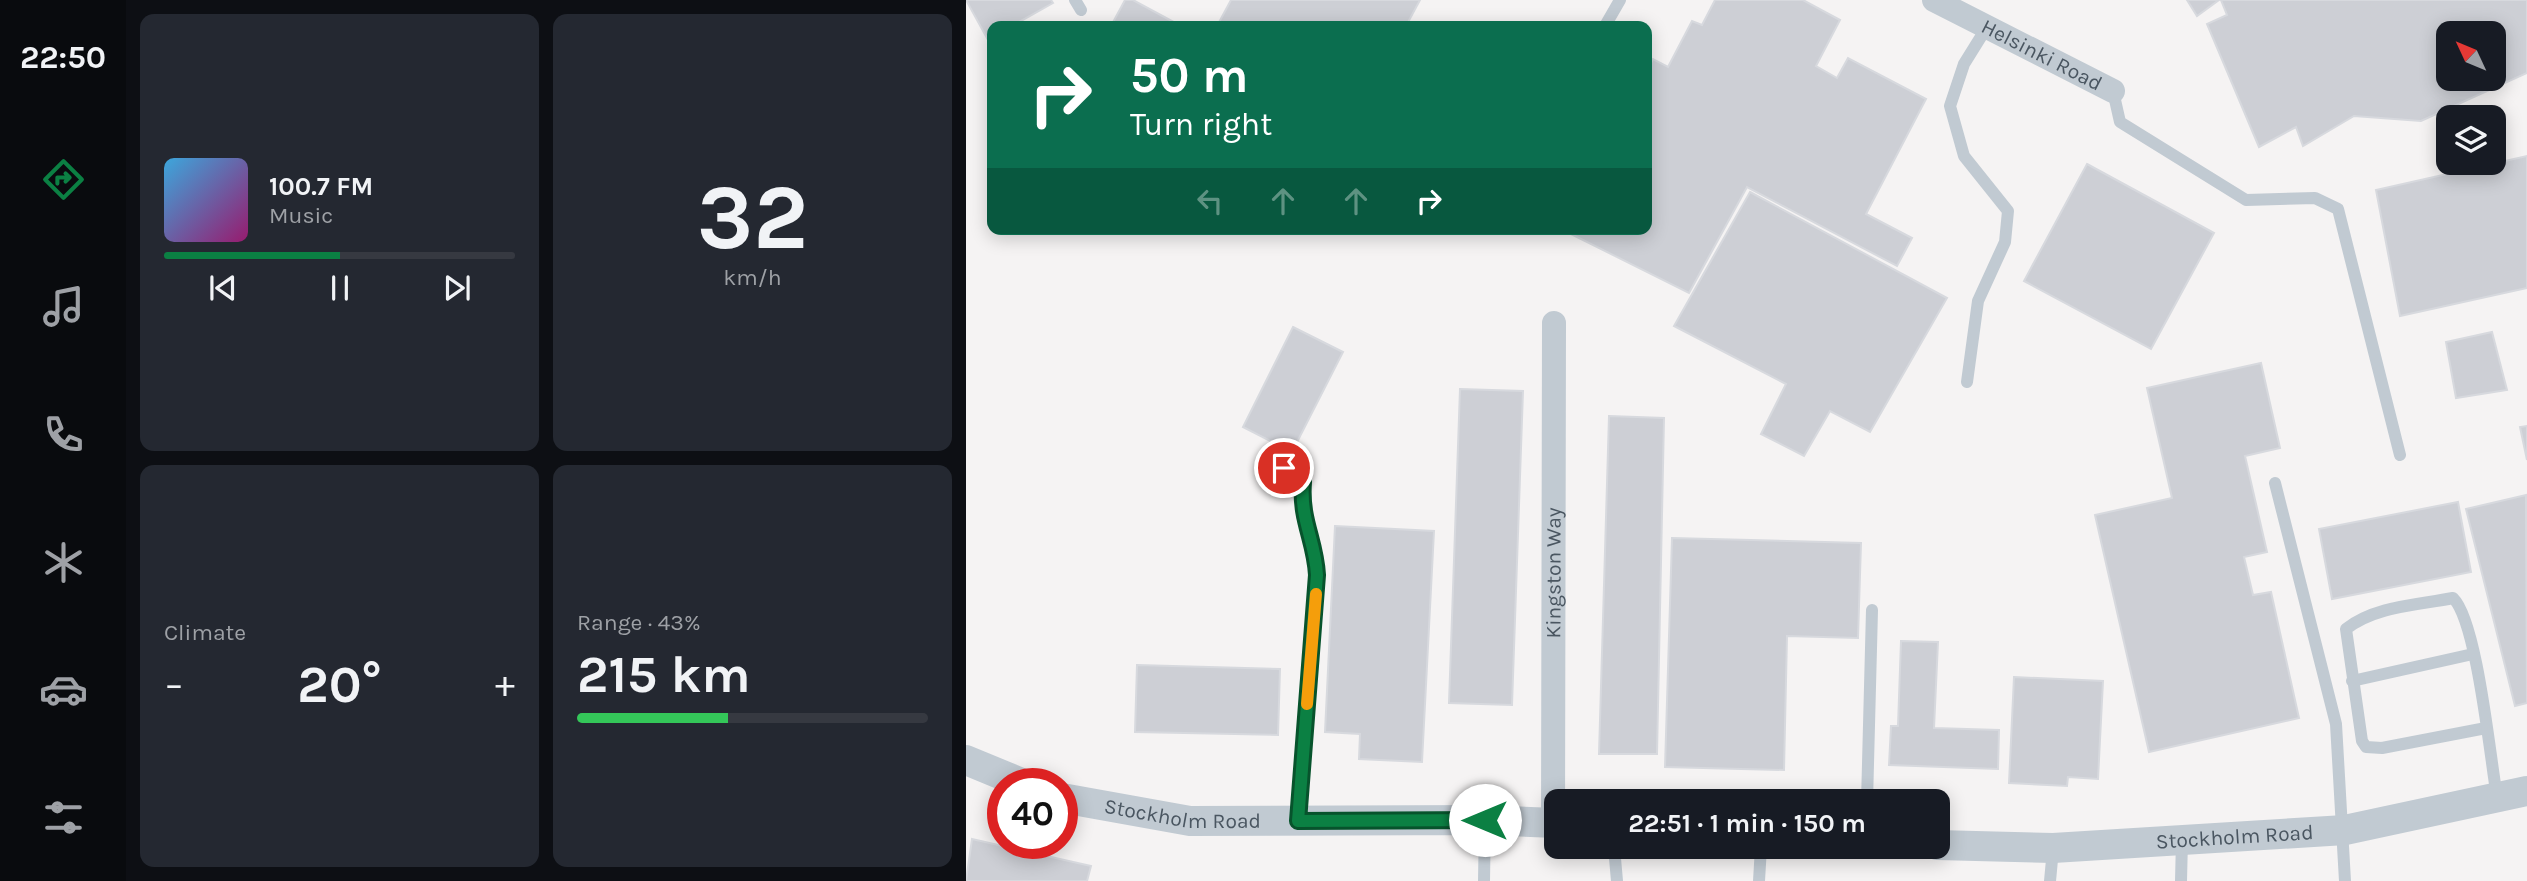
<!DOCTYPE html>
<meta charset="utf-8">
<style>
:root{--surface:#171b24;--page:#242831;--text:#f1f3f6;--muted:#9ea1a6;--line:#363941;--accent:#0b8043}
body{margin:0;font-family:Karla,sans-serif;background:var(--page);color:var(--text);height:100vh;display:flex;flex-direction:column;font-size:26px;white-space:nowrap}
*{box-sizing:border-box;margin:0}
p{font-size:23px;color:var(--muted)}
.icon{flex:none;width:38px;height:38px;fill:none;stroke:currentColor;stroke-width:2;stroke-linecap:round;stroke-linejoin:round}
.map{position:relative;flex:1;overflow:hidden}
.drawer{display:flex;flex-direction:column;gap:14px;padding:14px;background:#0d0f14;width:840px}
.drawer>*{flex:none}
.guide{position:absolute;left:21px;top:21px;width:665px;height:214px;border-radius:14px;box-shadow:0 4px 18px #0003;background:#0b6e4f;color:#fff;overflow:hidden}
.needle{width:46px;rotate:314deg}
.tools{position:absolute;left:1470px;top:21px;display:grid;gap:14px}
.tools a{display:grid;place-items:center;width:70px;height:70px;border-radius:14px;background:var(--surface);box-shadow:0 4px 18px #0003;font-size:35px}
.speed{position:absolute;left:21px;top:768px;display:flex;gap:14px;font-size:35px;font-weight:700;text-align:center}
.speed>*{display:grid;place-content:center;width:91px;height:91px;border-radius:50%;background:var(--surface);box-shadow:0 4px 18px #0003;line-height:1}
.speed .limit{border:10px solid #d22;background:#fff;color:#111}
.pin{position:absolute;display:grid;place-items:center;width:60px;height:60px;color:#fff;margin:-30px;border:4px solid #fff;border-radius:50%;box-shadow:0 2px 7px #0007}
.me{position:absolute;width:77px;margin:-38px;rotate:270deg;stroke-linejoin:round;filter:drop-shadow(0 0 5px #0008)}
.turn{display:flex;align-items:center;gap:24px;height:147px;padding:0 28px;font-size:32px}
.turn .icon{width:91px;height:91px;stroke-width:2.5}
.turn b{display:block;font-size:49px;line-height:60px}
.lanes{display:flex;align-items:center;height:66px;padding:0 28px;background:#0003;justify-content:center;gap:35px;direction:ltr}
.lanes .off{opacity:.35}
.big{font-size:52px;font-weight:700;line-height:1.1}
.drawer .card{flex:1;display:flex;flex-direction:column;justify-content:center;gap:10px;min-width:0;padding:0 24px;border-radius:14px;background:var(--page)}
.drawer .dial{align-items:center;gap:0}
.dial b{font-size:91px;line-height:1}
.song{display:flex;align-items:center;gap:21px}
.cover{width:84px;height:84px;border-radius:10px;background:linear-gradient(135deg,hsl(200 70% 55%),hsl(320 70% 35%))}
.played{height:7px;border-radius:4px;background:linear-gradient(90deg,var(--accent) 50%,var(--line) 50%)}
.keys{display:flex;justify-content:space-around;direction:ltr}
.heat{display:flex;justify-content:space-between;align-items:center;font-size:38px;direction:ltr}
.charge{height:10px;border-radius:5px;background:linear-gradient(90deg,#34c759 43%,var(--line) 0)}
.drawer .tiles{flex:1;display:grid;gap:14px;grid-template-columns:repeat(2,1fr)}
.trip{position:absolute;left:578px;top:789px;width:406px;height:70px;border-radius:14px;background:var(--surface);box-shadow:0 4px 18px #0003;font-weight:700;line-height:70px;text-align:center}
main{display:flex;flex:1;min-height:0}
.tab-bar{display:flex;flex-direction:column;width:126px;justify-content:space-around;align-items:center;background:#090b0e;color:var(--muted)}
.tab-bar .icon{width:49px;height:49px}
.tab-bar .current{color:var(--accent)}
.tab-bar b{font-size:32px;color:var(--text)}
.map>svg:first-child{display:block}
</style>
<main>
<nav class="tab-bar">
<b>22:50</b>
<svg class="icon current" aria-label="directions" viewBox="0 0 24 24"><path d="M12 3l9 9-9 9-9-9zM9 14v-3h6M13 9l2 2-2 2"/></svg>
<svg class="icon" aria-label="music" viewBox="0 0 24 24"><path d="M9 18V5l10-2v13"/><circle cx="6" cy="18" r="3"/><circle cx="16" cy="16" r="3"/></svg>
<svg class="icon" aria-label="phone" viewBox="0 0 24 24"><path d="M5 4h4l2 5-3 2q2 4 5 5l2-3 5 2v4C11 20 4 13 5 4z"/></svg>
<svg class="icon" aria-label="climate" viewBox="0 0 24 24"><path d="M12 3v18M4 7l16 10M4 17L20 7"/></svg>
<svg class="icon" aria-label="car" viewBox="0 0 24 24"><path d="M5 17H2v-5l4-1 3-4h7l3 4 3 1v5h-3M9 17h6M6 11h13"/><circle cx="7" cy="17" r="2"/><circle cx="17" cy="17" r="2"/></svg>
<svg class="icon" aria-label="filters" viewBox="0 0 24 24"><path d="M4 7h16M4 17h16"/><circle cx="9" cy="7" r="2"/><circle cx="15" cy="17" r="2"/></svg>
</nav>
<section class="drawer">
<div class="tiles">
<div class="card">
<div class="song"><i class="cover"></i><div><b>100.7 FM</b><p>Music</p></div></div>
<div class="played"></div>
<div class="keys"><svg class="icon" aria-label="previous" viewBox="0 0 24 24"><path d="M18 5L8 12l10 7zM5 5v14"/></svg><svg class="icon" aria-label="pause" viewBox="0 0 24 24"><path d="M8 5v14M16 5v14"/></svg><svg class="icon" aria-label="next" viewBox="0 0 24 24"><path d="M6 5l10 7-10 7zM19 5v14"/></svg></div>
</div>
<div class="card dial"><b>32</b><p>km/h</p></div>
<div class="card"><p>Climate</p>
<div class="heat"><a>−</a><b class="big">20°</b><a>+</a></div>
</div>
<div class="card"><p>Range · 43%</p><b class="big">215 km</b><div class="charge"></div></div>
</div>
</section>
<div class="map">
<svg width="1561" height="881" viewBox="0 0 1561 881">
<rect width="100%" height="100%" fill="#f5f3f3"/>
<g fill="#cdcfd5" stroke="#d7d9de" stroke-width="2" fill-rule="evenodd">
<polygon points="0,0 85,0 87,3 46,26 26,26 26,38 22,40"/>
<polygon points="159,0 167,0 215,26 145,26"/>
<polygon points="265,0 454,0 440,26 251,26"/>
<polygon points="749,0 837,0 874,20 850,66 871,78 882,58 960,99 900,214 946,238 931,266 781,187 723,293 597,230 681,229 681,71 687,59 702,67 726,21 736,25"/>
<polygon points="1221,0 1253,0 1231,16"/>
<path d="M 1255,0 L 1561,0 L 1561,73 L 1455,121 L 1388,116 L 1337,146 L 1330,127 L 1293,147 L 1241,24 L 1261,15 ZM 1482,33 L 1528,33 L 1528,79 L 1482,79 Z"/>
<polygon points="1561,156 1561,288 1434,316 1410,190"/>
<polygon points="1121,164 1248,233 1185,349 1058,281"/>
<polygon points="784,192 981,298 904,432 864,411 838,456 795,434 820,384 708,326"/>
<polygon points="327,327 377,352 326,452 277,427"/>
<polygon points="1526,332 1541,390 1490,398 1480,342"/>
<polygon points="1295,363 1314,448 1279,456 1301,552 1278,557 1287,595 1305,592 1333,718 1183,752 1129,515 1206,498 1181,388"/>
<polygon points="494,389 557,391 546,705 483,703"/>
<polygon points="643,416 698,418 691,754 633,754"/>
<polygon points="1561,426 1561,460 1554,427"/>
<polygon points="1560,495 1561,703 1549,706 1500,509"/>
<polygon points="1492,502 1505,572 1366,599 1353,529"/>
<polygon points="369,526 468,531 456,762 393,759 394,734 359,732"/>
<polygon points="706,538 895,543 892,638 821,636 818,770 699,767"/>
<polygon points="935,641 972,642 968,728 1033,730 1032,769 923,765 925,726 932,726"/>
<polygon points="171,665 314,669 312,735 169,732"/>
<polygon points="1048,677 1137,681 1132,779 1102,777 1101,786 1043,783"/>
<polygon points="6,839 125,866 121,881 0,881"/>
</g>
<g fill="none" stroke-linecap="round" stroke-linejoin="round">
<g stroke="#c1cad2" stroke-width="12">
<polyline points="109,0 115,10"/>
<polyline points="639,26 654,0"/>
<polyline points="1147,91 1154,122 1280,200 1349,198 1372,209 1434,455"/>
<polyline points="1001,382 1012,301 1039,242 1042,211 998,156 984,106 998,64 1021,27"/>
<polyline points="301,466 318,468 336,482 336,516 350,556 332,821"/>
<polyline points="1309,483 1370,724 1379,881"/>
<polyline points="1386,681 1507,654"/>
<path d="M 1520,728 L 1416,748 L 1400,747 L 1396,741 L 1380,629 C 1409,606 1452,605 1487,598 C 1511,621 1524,757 1531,797"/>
<polyline points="901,802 906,610"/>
<polyline points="648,847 651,881"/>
<polyline points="518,881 519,820"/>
<polyline points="793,881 795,847"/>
<polyline points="1084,881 1087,849"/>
<polyline points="1215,881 1216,840"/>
</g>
<g stroke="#c1cad2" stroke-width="24">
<path id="s1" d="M 968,0 L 1147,91"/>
<path id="s2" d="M 587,823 L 588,323"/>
</g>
<g stroke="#c1cad2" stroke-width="30">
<polyline points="0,760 58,784"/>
<path id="s3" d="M 96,798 L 224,821 L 519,820 L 590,823"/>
<path id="s4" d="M 971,845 L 1087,848 L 1379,830 L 1561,791"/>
</g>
</g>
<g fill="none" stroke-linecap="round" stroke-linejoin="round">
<defs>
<path id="route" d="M 318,468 L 337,482 C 334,521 349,539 351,575 L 332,821 L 519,820"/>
</defs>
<use href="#route" stroke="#07532c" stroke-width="18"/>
<use href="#route" stroke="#0b8043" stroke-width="12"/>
<polyline stroke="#f59e0b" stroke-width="12" points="341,704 350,594"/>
</g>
<g text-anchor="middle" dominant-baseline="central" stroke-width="5" stroke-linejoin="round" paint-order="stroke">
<g font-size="21" fill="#4a5661" stroke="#fff">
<text stroke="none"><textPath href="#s1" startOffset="121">Helsinki Road</textPath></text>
<text stroke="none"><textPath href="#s2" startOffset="250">Kingston Way</textPath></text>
<text stroke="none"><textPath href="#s3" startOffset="122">Stockholm Road</textPath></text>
<text stroke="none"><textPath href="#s4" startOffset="298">Stockholm Road</textPath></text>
</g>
</g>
</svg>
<div class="tools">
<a><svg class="needle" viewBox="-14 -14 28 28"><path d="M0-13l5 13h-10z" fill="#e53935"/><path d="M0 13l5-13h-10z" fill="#9ea1a6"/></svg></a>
<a><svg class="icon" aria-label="layers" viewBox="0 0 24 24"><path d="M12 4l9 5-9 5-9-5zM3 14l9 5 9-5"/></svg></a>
</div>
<div class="speed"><div class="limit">40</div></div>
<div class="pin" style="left:318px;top:468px;background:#d93025"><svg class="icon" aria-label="arrive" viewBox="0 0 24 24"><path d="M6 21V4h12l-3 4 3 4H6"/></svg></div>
<svg class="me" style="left:519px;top:820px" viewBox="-20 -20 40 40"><circle r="19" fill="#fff"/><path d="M0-13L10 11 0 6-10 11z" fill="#0b8043"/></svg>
<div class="trip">22:51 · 1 min · 150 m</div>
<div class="guide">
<div class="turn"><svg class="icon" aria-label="right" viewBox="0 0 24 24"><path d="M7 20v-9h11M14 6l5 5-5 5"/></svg><div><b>50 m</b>Turn right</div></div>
<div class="lanes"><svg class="icon off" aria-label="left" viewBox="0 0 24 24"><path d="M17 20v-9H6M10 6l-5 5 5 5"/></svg><svg class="icon off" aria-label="ahead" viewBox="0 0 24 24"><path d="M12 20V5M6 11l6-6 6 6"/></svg><svg class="icon off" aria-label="ahead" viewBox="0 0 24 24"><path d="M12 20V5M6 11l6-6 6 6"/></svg><svg class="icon" aria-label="right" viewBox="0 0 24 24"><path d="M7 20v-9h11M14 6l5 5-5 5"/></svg></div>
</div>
</div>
</main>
